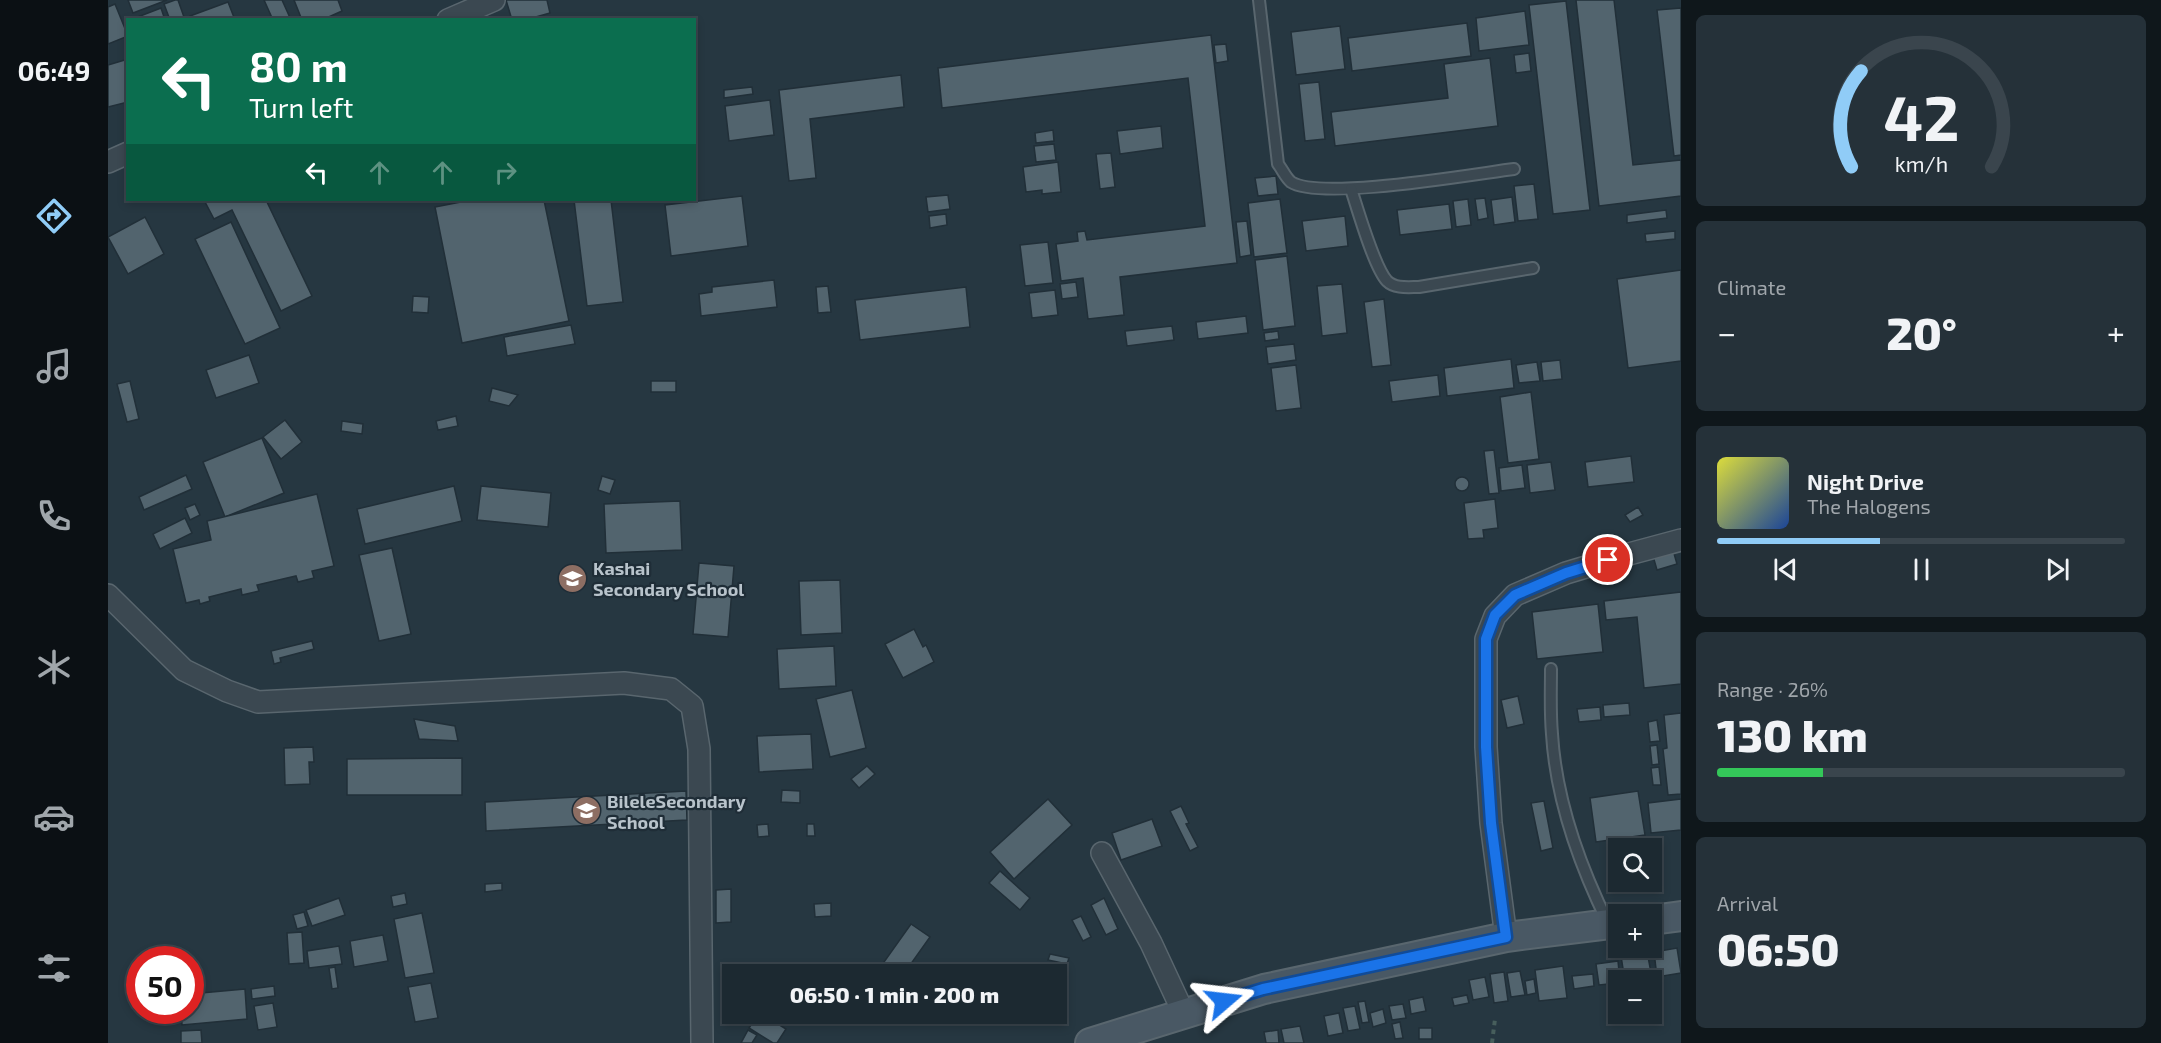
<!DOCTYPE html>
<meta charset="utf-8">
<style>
:root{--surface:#1c2931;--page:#253139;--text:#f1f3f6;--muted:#a0a6ab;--line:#3a454d;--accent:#90ccf7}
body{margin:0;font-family:"Exo 2",sans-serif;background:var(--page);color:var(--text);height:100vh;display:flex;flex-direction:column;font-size:22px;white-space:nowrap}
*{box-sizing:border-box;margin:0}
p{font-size:20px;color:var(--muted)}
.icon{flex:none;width:33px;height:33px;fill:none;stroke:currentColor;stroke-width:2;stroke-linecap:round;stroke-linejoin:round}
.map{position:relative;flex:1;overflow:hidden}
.panel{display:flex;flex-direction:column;gap:15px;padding:15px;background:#0f171b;width:480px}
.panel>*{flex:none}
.banner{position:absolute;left:18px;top:18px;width:570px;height:183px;border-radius:0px;box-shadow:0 3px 9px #0003,0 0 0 2px var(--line);background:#0b6e4f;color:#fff;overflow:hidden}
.controls{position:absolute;left:1500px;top:838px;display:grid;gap:12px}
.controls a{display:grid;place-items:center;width:54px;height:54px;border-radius:0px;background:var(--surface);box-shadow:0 3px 9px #0003,0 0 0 2px var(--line);font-size:30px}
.speed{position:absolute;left:18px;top:946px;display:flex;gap:12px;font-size:30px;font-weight:700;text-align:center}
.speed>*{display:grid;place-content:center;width:78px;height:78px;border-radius:50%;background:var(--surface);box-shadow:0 3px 9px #0003,0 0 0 2px var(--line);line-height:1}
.speed .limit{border:9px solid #d22;background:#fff;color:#111}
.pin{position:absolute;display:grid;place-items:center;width:51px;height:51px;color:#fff;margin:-26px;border:3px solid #fff;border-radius:50%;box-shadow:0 2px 6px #0007}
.me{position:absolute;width:66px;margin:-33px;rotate:73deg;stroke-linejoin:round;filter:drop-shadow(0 0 4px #0008)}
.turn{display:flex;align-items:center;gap:21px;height:126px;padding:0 24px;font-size:27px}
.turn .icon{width:78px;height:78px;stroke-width:2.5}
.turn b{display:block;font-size:42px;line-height:51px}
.lanes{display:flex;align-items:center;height:57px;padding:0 24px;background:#0003;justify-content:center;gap:30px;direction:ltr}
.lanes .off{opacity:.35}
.big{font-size:45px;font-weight:800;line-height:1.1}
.panel .tile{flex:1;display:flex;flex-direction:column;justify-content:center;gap:9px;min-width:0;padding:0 21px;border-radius:9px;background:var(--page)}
.panel .dial{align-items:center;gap:0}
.dial svg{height:156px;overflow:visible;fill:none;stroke:var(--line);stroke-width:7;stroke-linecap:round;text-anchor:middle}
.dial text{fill:var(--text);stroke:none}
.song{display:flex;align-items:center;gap:18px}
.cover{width:72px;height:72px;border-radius:9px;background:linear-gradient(135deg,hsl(60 70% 55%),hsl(220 70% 35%))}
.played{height:6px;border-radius:3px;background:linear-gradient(90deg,var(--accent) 40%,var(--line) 40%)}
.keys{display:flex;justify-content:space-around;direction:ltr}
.heat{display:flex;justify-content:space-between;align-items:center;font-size:33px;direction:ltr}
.charge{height:9px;border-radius:4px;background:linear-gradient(90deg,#34c759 26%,var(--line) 0)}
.trip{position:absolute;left:614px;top:964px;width:345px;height:60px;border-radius:0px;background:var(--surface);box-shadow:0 3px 9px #0003,0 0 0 2px var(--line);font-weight:800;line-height:60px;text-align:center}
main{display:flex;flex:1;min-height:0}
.dock{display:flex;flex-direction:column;width:108px;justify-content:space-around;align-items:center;background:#0b1014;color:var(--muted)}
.dock .icon{width:42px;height:42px}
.dock .on{color:var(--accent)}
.dock b{font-size:27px;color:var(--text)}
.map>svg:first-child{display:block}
</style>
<main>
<nav class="dock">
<b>06:49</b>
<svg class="icon on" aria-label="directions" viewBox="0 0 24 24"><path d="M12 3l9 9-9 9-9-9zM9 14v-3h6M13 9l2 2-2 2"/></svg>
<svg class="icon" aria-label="music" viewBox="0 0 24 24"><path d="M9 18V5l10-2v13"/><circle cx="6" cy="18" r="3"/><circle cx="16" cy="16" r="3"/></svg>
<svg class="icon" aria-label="phone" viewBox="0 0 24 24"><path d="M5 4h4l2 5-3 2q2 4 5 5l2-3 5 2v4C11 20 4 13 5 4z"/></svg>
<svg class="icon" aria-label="climate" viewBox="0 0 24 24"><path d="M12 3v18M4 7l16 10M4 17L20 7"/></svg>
<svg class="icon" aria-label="car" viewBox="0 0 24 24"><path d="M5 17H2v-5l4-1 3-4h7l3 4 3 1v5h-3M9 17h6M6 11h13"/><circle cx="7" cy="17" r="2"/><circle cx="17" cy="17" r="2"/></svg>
<svg class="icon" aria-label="filters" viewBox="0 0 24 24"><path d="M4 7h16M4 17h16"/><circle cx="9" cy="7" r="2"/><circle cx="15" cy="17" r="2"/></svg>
</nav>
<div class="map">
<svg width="1573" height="1043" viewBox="0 0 1573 1043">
<rect width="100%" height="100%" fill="#263741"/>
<g fill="#52646e" stroke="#212f38" stroke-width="1.5">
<polygon points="20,0 59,0 25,13"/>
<polygon points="67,0 70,0 77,20 62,20 56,4"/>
<polygon points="156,0 174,0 183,20 165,20"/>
<polygon points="186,0 230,0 234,11 214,20 194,20"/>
<polygon points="398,0 439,0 442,13 417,20 404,20"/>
<polygon points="1468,0 1506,0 1525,165 1573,160 1573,196 1491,206"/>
<polygon points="1458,1 1482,210 1445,214 1421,5"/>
<polygon points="120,2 127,20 83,20 82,16"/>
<polygon points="7,4 20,36 0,44 0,7"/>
<polygon points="53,8 57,20 27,20 27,18"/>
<polygon points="1573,8 1573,155 1566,156 1549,10"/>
<polygon points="1417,11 1421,45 1371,51 1368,18"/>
<polygon points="1359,23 1363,56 1244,71 1240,38"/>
<polygon points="1232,26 1237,69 1188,75 1183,32"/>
<polygon points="1103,35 1129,263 1012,277 1016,315 980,319 975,278 953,281 948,244 970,241 969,232 977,231 979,240 1097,226 1080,78 834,108 830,68"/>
<polygon points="1118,44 1120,61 1108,63 1106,45"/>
<polygon points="1421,53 1423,71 1408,73 1406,55"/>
<polygon points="1382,58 1390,126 1227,146 1223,112 1340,98 1336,64"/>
<polygon points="20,59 20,102 0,107 0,65"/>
<polygon points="793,75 796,107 702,119 708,178 681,181 671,90"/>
<polygon points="1211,82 1217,139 1197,141 1191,84"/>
<polygon points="644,87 645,94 616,98 616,90"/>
<polygon points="662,100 666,135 621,141 617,106"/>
<polygon points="1053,126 1055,148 1012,154 1009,131"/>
<polygon points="945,130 946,141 928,143 927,133"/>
<polygon points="946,144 948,160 928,162 926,146"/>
<polygon points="1003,153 1007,187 992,189 988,154"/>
<polygon points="950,162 953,192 934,194 934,190 918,192 915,167"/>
<polygon points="1168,176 1170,194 1150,196 1147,178"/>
<polygon points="1426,184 1430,219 1410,221 1406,186"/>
<polygon points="840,195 842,209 820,212 818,197"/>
<polygon points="634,196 640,246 563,256 557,205"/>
<polygon points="1404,197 1407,222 1386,225 1383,200"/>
<polygon points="1377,198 1380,218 1370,220 1367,199"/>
<polygon points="1172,199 1179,253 1146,257 1140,203"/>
<polygon points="1360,199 1363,225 1348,227 1345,201"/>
<polygon points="96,200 158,200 204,296 173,311 124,210 106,219"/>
<polygon points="363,200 436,200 461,321 354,343 327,207"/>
<polygon points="466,200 503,200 515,302 479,306"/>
<polygon points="1341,204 1344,229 1292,235 1289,210"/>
<polygon points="1558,210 1559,218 1519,223 1519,215"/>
<polygon points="838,214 839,225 822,228 821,216"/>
<polygon points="1237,216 1240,246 1198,251 1194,221"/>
<polygon points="37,217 56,254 20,274 0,237"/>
<polygon points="1139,221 1143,255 1132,257 1128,222"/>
<polygon points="123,222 172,328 137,344 87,239"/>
<polygon points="1567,231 1567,239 1538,242 1537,234"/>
<polygon points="940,242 945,283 917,286 912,245"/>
<polygon points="1179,256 1187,326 1155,330 1147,260"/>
<polygon points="1573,270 1573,361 1520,368 1509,279"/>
<polygon points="666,280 669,307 593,316 591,294 604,292 604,287"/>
<polygon points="968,282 970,297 954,299 952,284"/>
<polygon points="1234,284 1239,333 1214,336 1209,286"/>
<polygon points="720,286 723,312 710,313 708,287"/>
<polygon points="858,287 862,327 752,340 747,300"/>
<polygon points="947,290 950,315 924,318 921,293"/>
<polygon points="305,296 321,297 320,313 304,312"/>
<polygon points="1276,299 1283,365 1264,367 1256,302"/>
<polygon points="1138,316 1140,333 1090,339 1088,322"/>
<polygon points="463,325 467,344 399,356 396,337"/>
<polygon points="1064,326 1066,340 1019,346 1017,331"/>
<polygon points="1170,331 1171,339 1157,341 1156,333"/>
<polygon points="1186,344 1188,360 1160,364 1158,347"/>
<polygon points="141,355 151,383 108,398 98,370"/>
<polygon points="1403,359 1406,388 1339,396 1336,368"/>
<polygon points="1452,360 1454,379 1435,381 1433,362"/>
<polygon points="1429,362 1432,381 1411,383 1408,365"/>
<polygon points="1188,365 1193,408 1168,411 1163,368"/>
<polygon points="1330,375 1332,396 1284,402 1281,381"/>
<polygon points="22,381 31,419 19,422 9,384"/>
<rect x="543" y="381" width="25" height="11"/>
<polygon points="384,388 410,395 401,406 381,401"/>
<polygon points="1423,392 1431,459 1400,463 1392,397"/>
<polygon points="348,416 350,426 330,430 328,421"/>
<polygon points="177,420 194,442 173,459 155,437"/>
<polygon points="234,421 255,424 254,434 233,431"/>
<polygon points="154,438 176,493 117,517 95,462"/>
<polygon points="1386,450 1391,493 1381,494 1376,451"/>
<polygon points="1523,456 1526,482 1480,487 1477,462"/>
<polygon points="1443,462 1447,490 1422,493 1419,465"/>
<polygon points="1414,465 1417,488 1393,491 1391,468"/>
<polygon points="78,475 84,489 36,510 31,497"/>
<polygon points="494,476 507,480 502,494 490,490"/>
<circle cx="1354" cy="484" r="7"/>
<polygon points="346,486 354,521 257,544 249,509"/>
<polygon points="373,486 443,493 440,527 369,520"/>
<polygon points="209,494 226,566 204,571 206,578 190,582 188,576 149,585 151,591 134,595 133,589 101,597 102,601 92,604 91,600 78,603 65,549 103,540 99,521"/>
<polygon points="1387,499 1390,528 1375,530 1376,538 1360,539 1356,503"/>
<polygon points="572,501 574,550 498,553 496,504"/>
<polygon points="87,504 92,515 82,520 77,508"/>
<polygon points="1530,507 1535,515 1522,522 1517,515"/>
<polygon points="77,518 84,533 52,549 45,534"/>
<polygon points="284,548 303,634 271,641 251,555"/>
<polygon points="1565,550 1569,564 1549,570 1545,556"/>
<polygon points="591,563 626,566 620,637 585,634"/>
<polygon points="732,580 734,633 693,635 691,581"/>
<polygon points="1573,592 1573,684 1536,688 1529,617 1498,620 1496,601"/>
<polygon points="1490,604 1495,652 1429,659 1424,612"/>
<polygon points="806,629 815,647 818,645 826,662 795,678 777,644"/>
<polygon points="204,641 206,649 172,658 173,662 166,664 163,651"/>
<polygon points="726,646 728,686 671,689 669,649"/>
<polygon points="744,690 758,748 722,757 708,699"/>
<polygon points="1410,696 1416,724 1399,728 1393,700"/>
<polygon points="1521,703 1522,715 1496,717 1495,705"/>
<polygon points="1492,707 1493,720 1471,722 1469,709"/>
<polygon points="1573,713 1573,794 1560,795 1555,749 1559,748 1556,715"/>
<polygon points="306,719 347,726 350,741 311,739"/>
<polygon points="1549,720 1552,741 1542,742 1540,722"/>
<polygon points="703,734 705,769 651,772 649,736"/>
<polygon points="1549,745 1551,764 1544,765 1542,746"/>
<polygon points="205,747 206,762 201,762 202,784 177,785 176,748"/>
<polygon points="354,758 354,795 239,795 239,759"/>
<polygon points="759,766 767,774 751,788 743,779"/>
<polygon points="1551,767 1553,785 1545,785 1543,768"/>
<polygon points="674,790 692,791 692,803 673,802"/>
<polygon points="578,791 579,820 378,831 377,802"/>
<polygon points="1530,791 1537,835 1488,842 1482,798"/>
<polygon points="940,799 964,825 906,879 882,852"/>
<polygon points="1573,799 1573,830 1543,833 1540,803"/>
<polygon points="1436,801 1445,848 1433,851 1423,803"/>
<polygon points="1073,806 1081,823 1078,824 1090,847 1082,851 1062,811"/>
<polygon points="1044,819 1054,846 1013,860 1004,833"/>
<polygon points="660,824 661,836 650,837 649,825"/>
<polygon points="699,824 706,824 707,836 699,836"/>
<polygon points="892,871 922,898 912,910 881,883"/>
<polygon points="394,883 394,890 377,892 377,884"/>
<polygon points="623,889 623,922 608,923 608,890"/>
<polygon points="297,893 299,904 285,907 283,896"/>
<polygon points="231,898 237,915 204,926 198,910"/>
<polygon points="996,898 1010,929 998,935 983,905"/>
<polygon points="723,903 723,916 707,917 706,904"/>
<polygon points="196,912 200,926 189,929 185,915"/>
<polygon points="314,913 326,973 297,978 286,919"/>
<polygon points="973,916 983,937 975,941 964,920"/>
<polygon points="803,924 822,937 795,975 780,975 771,969"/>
<polygon points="194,932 196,963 181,964 179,933"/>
<polygon points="275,935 280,961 246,967 242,941"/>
<polygon points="231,946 234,964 201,968 199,951"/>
<polygon points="1569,948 1573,973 1549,977 1546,952"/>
<polygon points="1539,951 1544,978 1517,981 1513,956"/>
<polygon points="942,954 961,958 959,964 940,960"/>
<polygon points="1510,961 1512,981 1510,983 1491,985 1488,964"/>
<polygon points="1455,966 1459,998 1431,1001 1427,970"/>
<polygon points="227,967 230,988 224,989 221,968"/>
<polygon points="1412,971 1417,995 1403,997 1399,973"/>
<polygon points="1396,972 1400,1001 1386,1003 1382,974"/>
<polygon points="1485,974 1486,986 1466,989 1464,976"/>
<polygon points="1377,977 1381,997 1365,1000 1361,980"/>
<polygon points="1426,979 1428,993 1419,995 1417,981"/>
<polygon points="323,983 330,1018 307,1022 300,987"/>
<polygon points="166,986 167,996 144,999 143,989"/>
<polygon points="137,989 139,1019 74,1025 73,1011 82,1011 82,994"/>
<polygon points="1359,995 1361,1003 1346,1006 1344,998"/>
<polygon points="1315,997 1318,1011 1303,1014 1301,1000"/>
<polygon points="1257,1001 1261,1022 1254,1023 1250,1002"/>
<polygon points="165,1003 169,1027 150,1030 146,1006"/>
<polygon points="1295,1004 1298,1018 1284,1020 1281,1006"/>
<polygon points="1247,1006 1252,1029 1240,1031 1235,1008"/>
<polygon points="1275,1009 1278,1023 1265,1027 1262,1013"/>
<polygon points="1231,1013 1235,1033 1220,1036 1216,1016"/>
<polygon points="650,1014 654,1014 678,1029 669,1043 665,1043 641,1028"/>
<polygon points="1292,1022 1295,1038 1287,1039 1284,1024"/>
<polygon points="1192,1026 1196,1043 1176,1043 1173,1029"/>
<rect x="1311" y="1028" width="13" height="11"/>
<polygon points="93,1030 94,1043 73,1043 73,1031"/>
<polygon points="640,1030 649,1035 644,1043 633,1043"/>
<polygon points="1170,1030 1171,1043 1158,1043 1156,1032"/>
</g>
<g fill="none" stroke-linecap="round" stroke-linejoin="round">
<defs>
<g id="service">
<path d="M 1151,0 L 1170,164 C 1174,169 1178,178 1183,182 C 1212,201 1366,174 1406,169"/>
<path d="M 1243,189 C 1250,210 1266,267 1279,281 C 1287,289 1301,287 1311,287 L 1425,268"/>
<path d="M 1443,669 C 1443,690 1442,712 1444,734 C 1448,801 1471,864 1500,923"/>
</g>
<g id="minor">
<polyline points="340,20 386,0"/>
<polyline points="0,162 20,153"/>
<polyline points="0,595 76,670 119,691 150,702 516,683 563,689 584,706 591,749 594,1043"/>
<polyline points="994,853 1043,943 1076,1014"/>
<polyline points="1398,937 1383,823 1378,747 1378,639 1387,616 1407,595 1458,573 1521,554 1573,540"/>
</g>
<g id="secondary">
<polyline points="1544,920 1573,916"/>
<polyline points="982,1043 1156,989 1398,937 1510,923"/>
</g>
</defs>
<use href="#service" stroke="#59666e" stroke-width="14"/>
<use href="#minor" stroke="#59666e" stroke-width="24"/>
<use href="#secondary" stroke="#59666e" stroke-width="32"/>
<polyline stroke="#475e5c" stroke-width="4" stroke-dasharray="4.5 4.5" stroke-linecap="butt" points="1384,1043 1387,1019"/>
<use href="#service" stroke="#3b4851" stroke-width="10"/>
<use href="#minor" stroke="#3b4851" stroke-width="21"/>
<use href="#secondary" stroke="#495864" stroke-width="28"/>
</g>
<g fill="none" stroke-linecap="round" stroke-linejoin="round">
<defs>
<polyline id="route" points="1116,1001 1155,989 1398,937 1383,823 1378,747 1378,639 1387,615 1407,595 1458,573 1500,560"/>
</defs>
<use href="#route" stroke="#114b97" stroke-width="15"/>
<use href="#route" stroke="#1a73e8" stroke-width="10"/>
</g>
<defs>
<symbol id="school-disc" viewBox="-11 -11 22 22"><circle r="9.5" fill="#8d6e63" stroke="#1f2d37"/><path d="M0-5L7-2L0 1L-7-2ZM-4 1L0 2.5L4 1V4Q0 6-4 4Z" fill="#fff"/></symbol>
</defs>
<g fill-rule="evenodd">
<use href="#school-disc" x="448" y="562" width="33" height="33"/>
<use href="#school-disc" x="462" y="794" width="33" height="33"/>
</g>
<g text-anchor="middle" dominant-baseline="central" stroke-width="4.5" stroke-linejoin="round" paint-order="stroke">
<g font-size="18" font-weight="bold" fill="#b8c3cb" stroke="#1f2d37" text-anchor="start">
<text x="485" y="568">Kashai<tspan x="485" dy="21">Secondary School</tspan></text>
<text x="499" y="801">BileleSecondary<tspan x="499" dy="21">School</tspan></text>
</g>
</g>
</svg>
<div class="controls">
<a><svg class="icon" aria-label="search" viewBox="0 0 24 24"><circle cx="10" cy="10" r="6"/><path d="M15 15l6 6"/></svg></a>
<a>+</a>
<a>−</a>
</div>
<div class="speed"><div class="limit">50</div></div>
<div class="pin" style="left:1500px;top:560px;background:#d93025"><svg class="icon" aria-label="arrive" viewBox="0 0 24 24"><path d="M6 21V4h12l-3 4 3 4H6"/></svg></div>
<svg class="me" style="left:1116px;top:1001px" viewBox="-20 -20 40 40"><path d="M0-17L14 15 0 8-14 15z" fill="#1a73e8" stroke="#fff" stroke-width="4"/></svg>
<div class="trip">06:50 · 1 min · 200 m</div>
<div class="banner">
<div class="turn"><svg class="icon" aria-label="left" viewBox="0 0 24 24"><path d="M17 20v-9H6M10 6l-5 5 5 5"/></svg><div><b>80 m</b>Turn left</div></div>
<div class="lanes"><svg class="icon" aria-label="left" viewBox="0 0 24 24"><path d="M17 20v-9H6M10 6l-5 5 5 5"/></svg><svg class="icon off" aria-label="ahead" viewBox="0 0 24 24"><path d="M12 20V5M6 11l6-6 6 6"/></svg><svg class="icon off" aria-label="ahead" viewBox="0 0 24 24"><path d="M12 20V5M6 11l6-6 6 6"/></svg><svg class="icon off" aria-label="right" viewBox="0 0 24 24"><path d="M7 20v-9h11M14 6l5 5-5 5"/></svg></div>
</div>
</div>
<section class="panel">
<div class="tile dial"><svg viewBox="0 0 100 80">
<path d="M14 69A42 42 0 1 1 86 69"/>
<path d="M14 69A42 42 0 0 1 19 20" stroke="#90ccf7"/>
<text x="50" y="56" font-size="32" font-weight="700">42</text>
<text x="50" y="72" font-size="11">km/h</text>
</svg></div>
<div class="tile"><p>Climate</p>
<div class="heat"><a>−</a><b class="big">20°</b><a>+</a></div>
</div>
<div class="tile">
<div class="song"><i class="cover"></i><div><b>Night Drive</b><p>The Halogens</p></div></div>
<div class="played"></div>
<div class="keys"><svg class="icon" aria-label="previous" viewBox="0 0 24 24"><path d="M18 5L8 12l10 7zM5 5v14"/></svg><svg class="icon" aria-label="pause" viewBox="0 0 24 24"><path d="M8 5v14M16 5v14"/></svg><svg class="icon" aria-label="next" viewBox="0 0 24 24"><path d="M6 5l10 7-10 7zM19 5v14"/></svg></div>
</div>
<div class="tile"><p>Range · 26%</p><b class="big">130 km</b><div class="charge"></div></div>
<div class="tile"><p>Arrival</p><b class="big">06:50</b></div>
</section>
</main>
